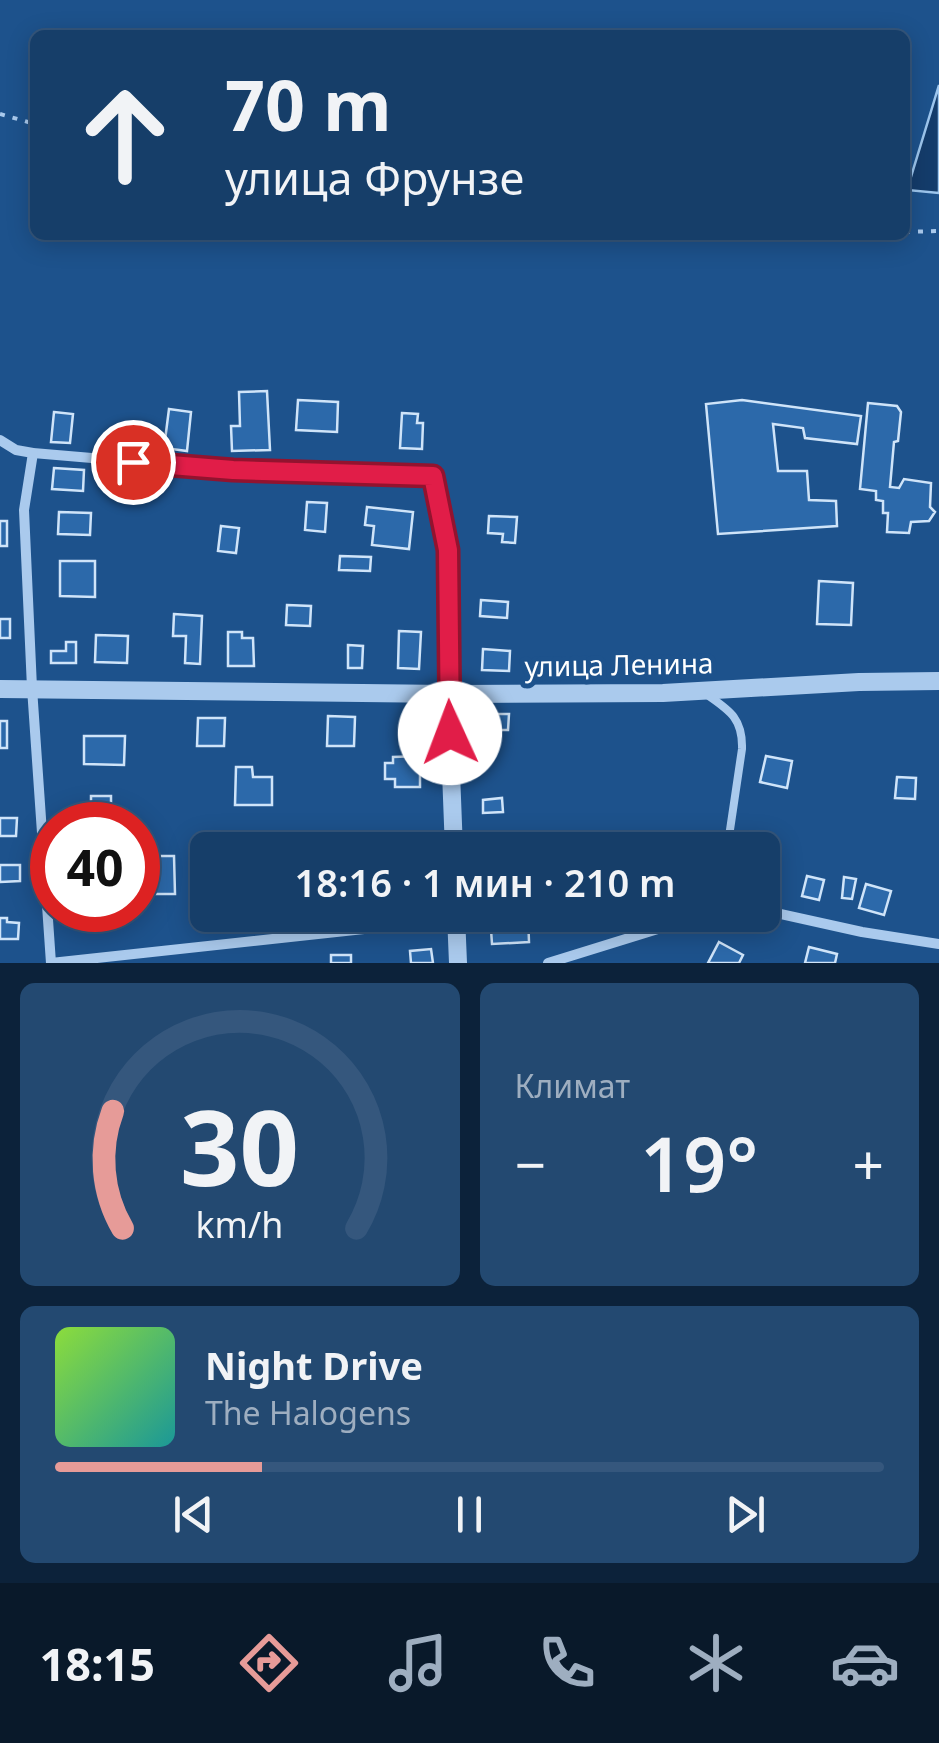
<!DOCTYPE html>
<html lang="ru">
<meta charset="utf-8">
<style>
:root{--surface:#163e69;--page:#234971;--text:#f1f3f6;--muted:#9eaec0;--line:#35577d;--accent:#e69b98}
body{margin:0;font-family:"Noto Sans",sans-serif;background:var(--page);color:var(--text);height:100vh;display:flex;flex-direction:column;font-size:38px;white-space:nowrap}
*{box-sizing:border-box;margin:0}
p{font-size:32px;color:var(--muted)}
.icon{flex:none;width:55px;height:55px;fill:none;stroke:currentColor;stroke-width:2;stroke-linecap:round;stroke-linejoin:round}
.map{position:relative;height:963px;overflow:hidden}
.panel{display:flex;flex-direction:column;gap:20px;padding:20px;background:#0c223a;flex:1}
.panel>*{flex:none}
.guide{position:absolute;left:30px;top:30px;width:880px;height:210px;border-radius:15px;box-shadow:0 5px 25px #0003,0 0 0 2px var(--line);background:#163e69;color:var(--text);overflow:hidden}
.speed{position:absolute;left:30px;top:802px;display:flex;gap:20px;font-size:50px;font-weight:700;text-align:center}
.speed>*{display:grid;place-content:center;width:130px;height:130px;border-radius:50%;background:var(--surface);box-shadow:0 5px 25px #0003,0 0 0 2px var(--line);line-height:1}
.speed .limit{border:15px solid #d22;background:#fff;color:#111}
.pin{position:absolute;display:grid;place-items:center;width:85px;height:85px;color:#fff;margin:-42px;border:5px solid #fff;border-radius:50%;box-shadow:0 2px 10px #0007}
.me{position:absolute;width:110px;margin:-55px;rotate:358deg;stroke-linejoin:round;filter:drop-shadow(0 0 8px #0008)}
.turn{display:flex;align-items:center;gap:35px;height:210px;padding:0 30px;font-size:45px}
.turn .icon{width:130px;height:130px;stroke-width:2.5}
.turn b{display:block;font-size:70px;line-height:85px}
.big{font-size:75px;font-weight:600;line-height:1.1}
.panel .card{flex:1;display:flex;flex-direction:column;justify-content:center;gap:15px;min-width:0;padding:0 35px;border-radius:15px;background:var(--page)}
.panel .dial{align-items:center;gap:0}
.dial svg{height:260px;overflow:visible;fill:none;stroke:var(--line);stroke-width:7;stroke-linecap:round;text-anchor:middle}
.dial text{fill:var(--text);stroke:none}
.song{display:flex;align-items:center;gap:30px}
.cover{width:120px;height:120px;border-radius:15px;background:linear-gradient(135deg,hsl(90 70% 55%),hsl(180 70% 35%))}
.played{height:10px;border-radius:5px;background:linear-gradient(90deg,var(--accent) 25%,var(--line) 25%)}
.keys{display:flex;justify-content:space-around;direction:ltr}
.heat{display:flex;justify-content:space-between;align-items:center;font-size:55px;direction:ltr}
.panel .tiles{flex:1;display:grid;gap:20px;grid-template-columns:1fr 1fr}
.card:last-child{grid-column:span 2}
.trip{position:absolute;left:190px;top:832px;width:590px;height:100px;border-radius:15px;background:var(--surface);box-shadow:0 5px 25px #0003,0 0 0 2px var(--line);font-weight:600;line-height:100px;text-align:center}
.dock{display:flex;height:160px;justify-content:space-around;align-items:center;background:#09192a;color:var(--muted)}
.dock .icon{width:70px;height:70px}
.dock .current{color:var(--accent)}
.dock b{font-size:45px;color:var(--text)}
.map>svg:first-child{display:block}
</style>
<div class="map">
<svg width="939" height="963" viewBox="0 0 939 963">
<rect width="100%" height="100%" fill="#1d528c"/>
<polygon fill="#143c6b" stroke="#9dc6ee" stroke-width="2.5" points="939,85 939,193 907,190"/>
<g fill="#2c69aa" stroke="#cfe4f9" stroke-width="2.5">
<polygon points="267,391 270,450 232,451 231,426 240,426 239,392"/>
<polygon points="298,400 338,402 337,432 296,430"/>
<polygon points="742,400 861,416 857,444 805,438 803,428 773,424 778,471 807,471 809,500 836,501 837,526 718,534 706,404"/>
<polygon points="868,403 897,406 901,412 898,441 894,442 890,487 899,488 904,479 931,483 930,507 935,512 929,521 911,522 909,533 887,532 888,513 883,513 883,501 876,500 876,491 860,489"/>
<polygon points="169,409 191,412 187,451 164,448"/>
<polygon points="54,412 73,414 70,443 51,442"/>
<polygon points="402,413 418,414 417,423 423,423 422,449 400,448"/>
<polygon points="54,468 84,470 83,491 52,489"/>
<polygon points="307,502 327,503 325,532 305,530"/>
<polygon points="367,507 413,512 409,549 372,545 374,526 365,525"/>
<polygon points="59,512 91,513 90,535 58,534"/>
<polygon points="489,516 517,517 515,543 502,542 503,534 488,533"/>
<rect x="0" y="521" width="7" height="25"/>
<polygon points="221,526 239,528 236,553 218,551"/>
<polygon points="340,556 371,557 370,571 339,570"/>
<polygon points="60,561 95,561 95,597 60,596"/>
<polygon points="819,581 853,583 851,625 817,624"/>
<polygon points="481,600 508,602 507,618 480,616"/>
<polygon points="287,605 311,606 310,626 286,625"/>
<polygon points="174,614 202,616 200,664 185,663 186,636 173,636"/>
<rect x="0" y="619" width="10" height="19"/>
<polygon points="399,631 421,632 419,669 398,668"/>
<polygon points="228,632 242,632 242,638 253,638 254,666 228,666"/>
<polygon points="96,635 128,636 127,663 95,662"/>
<polygon points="66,642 76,642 76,663 51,663 51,651 66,651"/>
<polygon points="348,645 363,646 362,668 348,668"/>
<polygon points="483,649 510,651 509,671 482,670"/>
<polygon points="481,714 509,714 508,730 481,730"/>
<polygon points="328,716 355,717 354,746 327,746"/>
<polygon points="198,718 225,718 224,746 197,746"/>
<rect x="0" y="721" width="7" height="27"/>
<polygon points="84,736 125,736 124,765 84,764"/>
<polygon points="420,756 420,787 395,787 395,779 385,779 385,763 393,763 393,757"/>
<polygon points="766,756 792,761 787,788 760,782"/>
<polygon points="236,767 252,767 253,777 272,777 272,805 235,805"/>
<polygon points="897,777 916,778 915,799 895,798"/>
<rect x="91" y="796" width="20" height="15"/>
<polygon points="502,798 503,812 483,813 483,800"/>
<polygon points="0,818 17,818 16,836 0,836"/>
<polygon points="511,839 512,850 484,850 484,840"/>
<polygon points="139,856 174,856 175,894 139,894"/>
<polygon points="0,865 20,865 20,881 0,882"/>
<polygon points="762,876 775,879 771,896 762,894"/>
<polygon points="807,876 824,880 819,900 802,896"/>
<polygon points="844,877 856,879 852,899 842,898"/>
<polygon points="866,884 891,891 884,915 859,908"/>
<polygon points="490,915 528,915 529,942 492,944"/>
<polygon points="0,918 7,918 7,922 19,923 18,939 0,939"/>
<polygon points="719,942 743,955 739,963 708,963"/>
<polygon points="809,947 837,954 835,963 805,963"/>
<polygon points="431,949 433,963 411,963 410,951"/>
<rect x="331" y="955" width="20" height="8"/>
</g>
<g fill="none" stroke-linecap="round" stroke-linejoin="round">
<g stroke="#aacaed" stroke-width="4" stroke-dasharray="5 8" stroke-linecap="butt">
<polyline points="0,114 35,124"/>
<polyline points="905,232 939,231"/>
<polyline points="816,235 844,235"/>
</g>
<path stroke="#aacaed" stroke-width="8" d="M 706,694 C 729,710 743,718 742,749 L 727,850"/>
<g stroke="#aacaed" stroke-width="10">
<polyline points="0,440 16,450 33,453 233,470 433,476 448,550 448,694"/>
<polyline points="33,453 24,510 32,688 51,963 456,919"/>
<polyline points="762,910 862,932 939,944"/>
<polyline points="548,963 703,915"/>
</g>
<g stroke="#aacaed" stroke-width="18">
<polyline points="0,689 448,694 663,693 859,682 939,681"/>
<polyline points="448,694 454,850"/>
<polyline points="456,915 458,963"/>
</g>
</g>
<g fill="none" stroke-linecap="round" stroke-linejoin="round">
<defs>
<polyline id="route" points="133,462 233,470 433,476 448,550 450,733"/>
</defs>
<use href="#route" stroke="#92132f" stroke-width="25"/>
<use href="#route" stroke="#e11d48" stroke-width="18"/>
</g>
<g text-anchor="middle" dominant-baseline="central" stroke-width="10" stroke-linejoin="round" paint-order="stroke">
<g font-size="28" fill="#fff" stroke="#1d528c">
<text transform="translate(619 664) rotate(-1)">улица Ленина</text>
</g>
</g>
</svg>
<div class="speed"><div class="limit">40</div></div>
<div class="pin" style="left:133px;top:462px;background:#d93025"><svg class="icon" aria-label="arrive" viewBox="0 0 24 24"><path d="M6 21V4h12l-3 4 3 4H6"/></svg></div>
<svg class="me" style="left:450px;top:733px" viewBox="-20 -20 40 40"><circle r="19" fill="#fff"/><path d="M0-13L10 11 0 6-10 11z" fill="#e11d48"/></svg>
<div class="trip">18:16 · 1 мин · 210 m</div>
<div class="guide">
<div class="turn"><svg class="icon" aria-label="ahead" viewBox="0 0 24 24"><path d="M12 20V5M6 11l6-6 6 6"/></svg><div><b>70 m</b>улица Фрунзе</div></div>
</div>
</div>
<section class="panel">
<div class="tiles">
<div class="card dial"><svg viewBox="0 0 100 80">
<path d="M14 69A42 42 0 1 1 86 69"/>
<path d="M14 69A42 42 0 0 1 11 33" stroke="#e69b98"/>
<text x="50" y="56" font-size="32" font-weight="700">30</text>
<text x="50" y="72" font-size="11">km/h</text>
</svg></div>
<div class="card"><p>Климат</p>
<div class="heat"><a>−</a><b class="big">19°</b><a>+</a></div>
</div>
<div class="card">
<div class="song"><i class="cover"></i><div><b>Night Drive</b><p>The Halogens</p></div></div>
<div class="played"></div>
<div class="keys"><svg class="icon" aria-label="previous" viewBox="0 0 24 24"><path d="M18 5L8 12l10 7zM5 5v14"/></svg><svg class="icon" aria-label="pause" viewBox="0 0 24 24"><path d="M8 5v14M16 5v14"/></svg><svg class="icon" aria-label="next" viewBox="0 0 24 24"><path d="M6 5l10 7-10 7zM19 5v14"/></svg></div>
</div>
</div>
</section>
<nav class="dock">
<b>18:15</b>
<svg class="icon current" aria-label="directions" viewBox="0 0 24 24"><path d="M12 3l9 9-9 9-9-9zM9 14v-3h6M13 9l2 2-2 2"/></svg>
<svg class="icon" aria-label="music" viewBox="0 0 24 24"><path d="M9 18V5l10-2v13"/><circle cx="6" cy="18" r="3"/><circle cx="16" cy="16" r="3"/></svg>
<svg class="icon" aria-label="phone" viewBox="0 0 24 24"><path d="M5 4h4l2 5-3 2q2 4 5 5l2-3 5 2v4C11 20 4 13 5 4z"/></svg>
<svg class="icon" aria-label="climate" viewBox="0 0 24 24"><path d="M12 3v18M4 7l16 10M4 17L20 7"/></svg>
<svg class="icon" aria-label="car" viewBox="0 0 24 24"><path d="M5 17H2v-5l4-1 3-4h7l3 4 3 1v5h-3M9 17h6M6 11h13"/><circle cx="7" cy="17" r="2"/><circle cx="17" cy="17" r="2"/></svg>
</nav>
